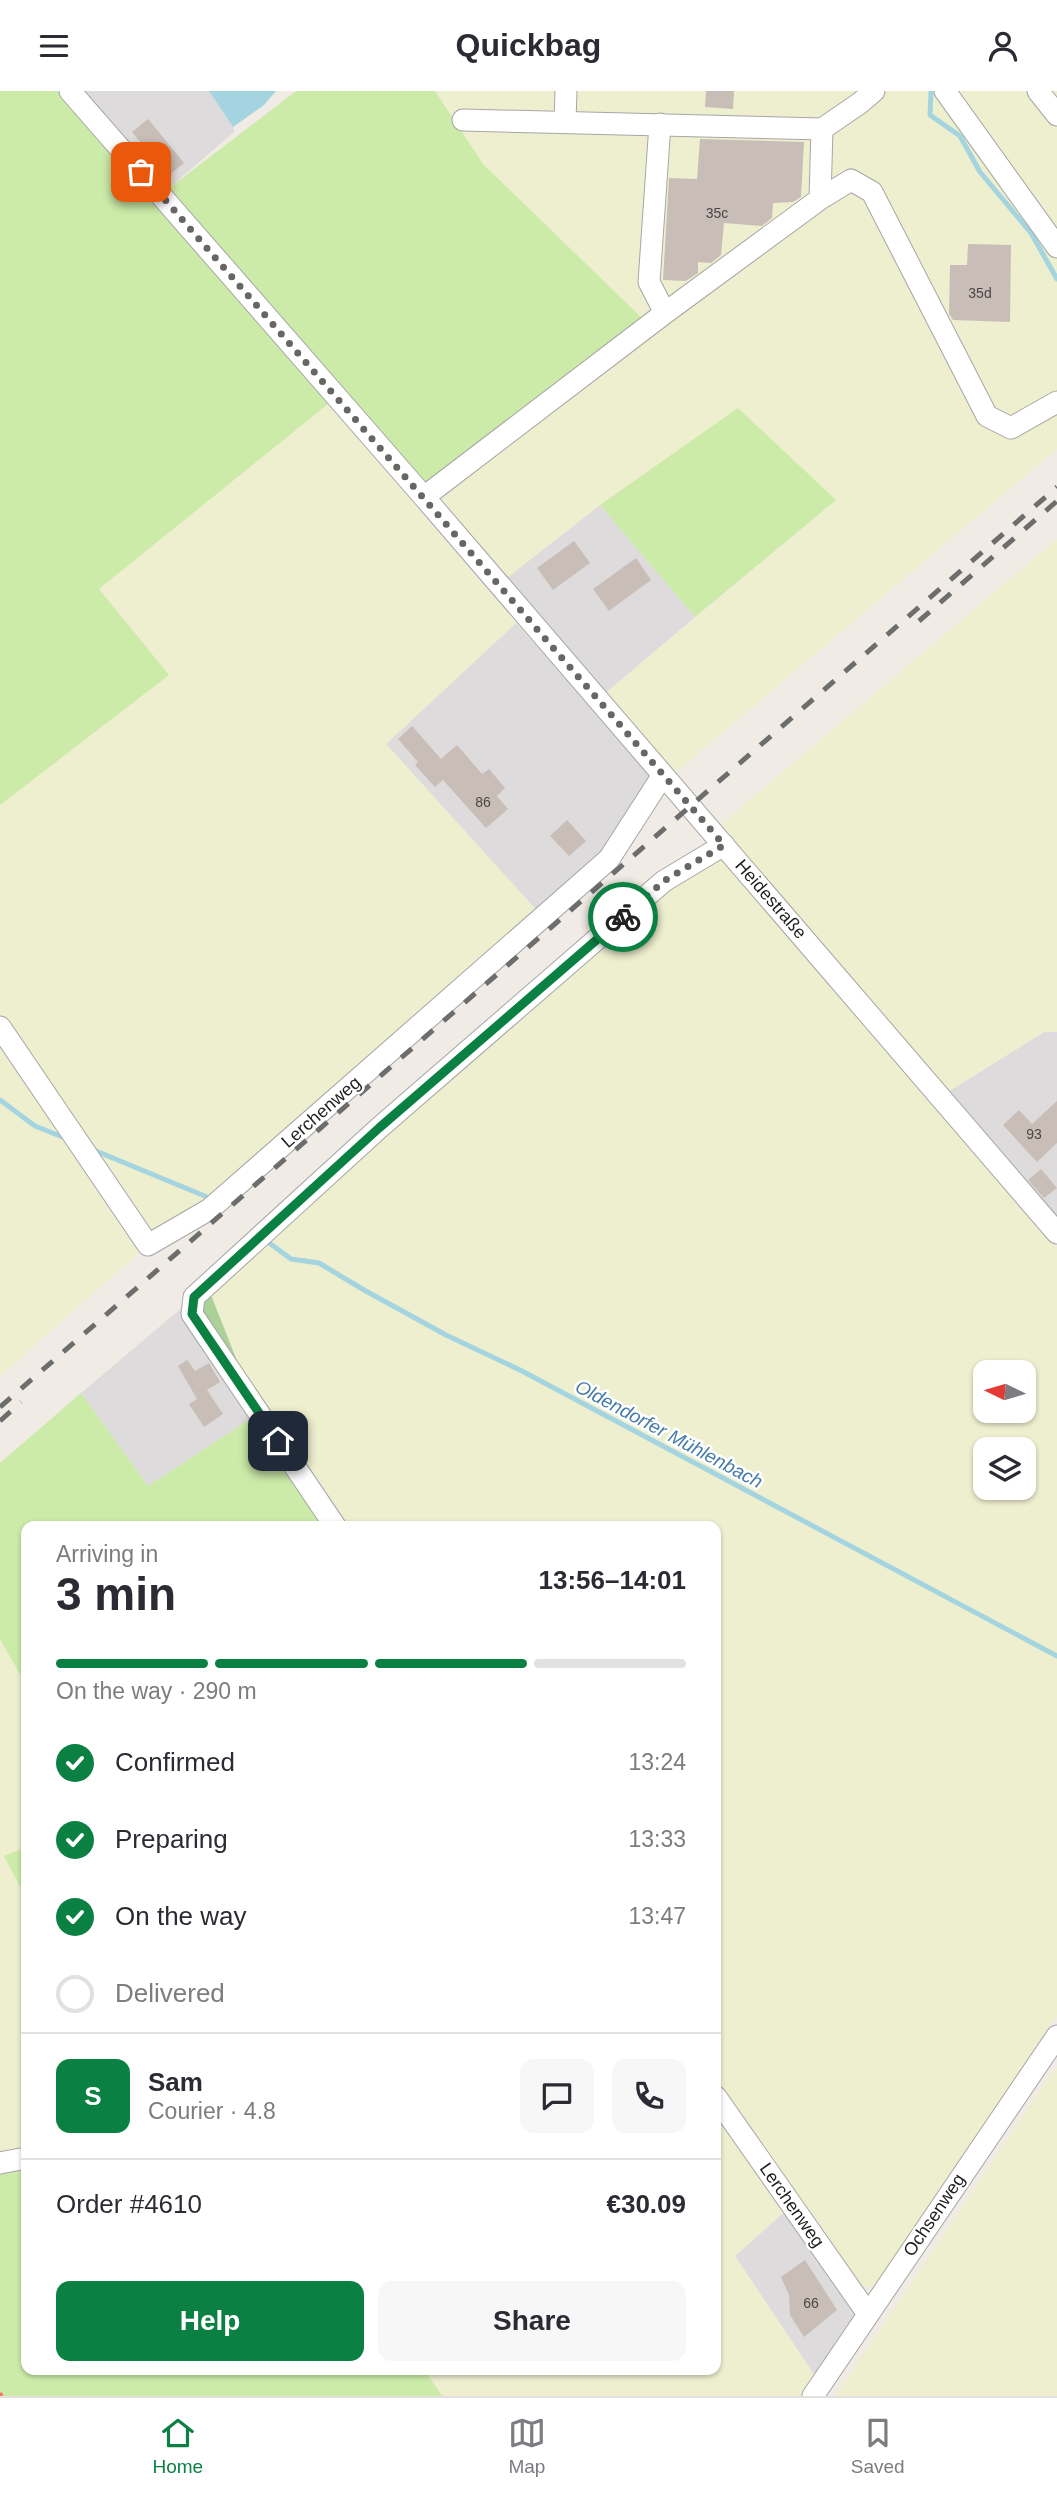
<!DOCTYPE html>
<html lang="en">
<head>
<meta charset="utf-8">
<style>
	:root { --surface:#fff; --page:#f7f7f7; --text:#2b2b33; --muted:#7c7c81; --line:#e1e1e2; --accent:#0b8043 }
	body { margin:0; font-family:Helvetica,sans-serif; background:var(--page); color:var(--text); height:100vh; display:flex; flex-direction:column; font-size:26px; white-space:nowrap }
	* { box-sizing:border-box; margin:0 }
	p { font-size:23px; color:var(--muted) }
	.icon { flex:none; width:38px; height:38px; fill:none; stroke:currentColor; stroke-width:2; stroke-linecap:round; stroke-linejoin:round }
	.map { position:relative; flex:1; overflow:hidden }
	.details { position:absolute; left:21px; top:1430px; width:700px; height:854px; display:flex; flex-direction:column; background:var(--surface); border-radius:14px; box-shadow:0 2px 5px #0004 }
	.details>* { flex:none }
	.needle { width:46px; rotate:275deg }
	.tools { position:absolute; left:973px; top:1269px; display:grid; gap:14px }
	.tools a { display:grid; place-items:center; width:63px; height:63px; border-radius:14px; background:var(--surface); box-shadow:0 2px 5px #0004; font-size:35px }
	.pin { position:absolute; display:grid; place-items:center; width:60px; height:60px; color:#fff; margin:-30px; border-radius:14px; box-shadow:0 4px 10px #0006 }
	.courier { position:absolute; display:grid; place-items:center; width:70px; height:70px; margin:-35px; border:5px solid #0b8043; border-radius:50%; background:#fff; color:#222; box-shadow:0 2px 9px #0007 }
	.summary em { font-style:normal; font-weight:700 }
	.summary div { display:flex; flex-direction:column-reverse }
	.summary { display:flex; align-items:center; justify-content:space-between; height:119px; padding:0 35px }
	h1 { font-size:46px; font-weight:700; line-height:52px }
	.bar { display:grid; grid-template-columns:repeat(4,1fr); gap:10px 7px; align-content:center; height:84px; padding:0 35px }
	.bar i { height:9px; border-radius:5px; background:var(--line) }
	.bar .active { background:var(--accent) }
	.bar p { grid-column:span 4 }
	.line { display:flex; align-items:center; gap:18px; padding:0 35px; border-top:2px solid var(--line) }
	.line div { flex:1 }
	.round { display:grid; place-items:center; flex:none; width:74px; height:74px; border-radius:14px; background:var(--page) }
	ol { padding:0 35px; list-style:none }
	li { display:flex; align-items:center; gap:21px; height:77px }
	li p { margin-inline-start:auto }
	li .icon { padding:7px; border-radius:50%; background:var(--accent); color:#fff; stroke-width:4 }
	li:last-child { color:var(--muted) }
	li i { width:38px; height:38px; border:4px solid var(--line); border-radius:50% }
	.action { display:flex; gap:14px; margin-top:auto; padding:14px 35px }
	.action a { flex:1; height:80px; border-radius:14px; background:var(--accent); color:#fff; font-size:28px; font-weight:700; line-height:80px; text-align:center }
	.action a+a { background:var(--page); color:var(--text) }
	header { display:flex; justify-content:space-between; align-items:center; height:91px; padding:0 35px; background:var(--surface); font-size:32px; font-weight:700 }
	.menu { display:flex; justify-content:space-around; align-items:center; height:98px; border-top:2px solid var(--line); background:var(--surface); font-size:19px; color:var(--muted) }
	.menu a { display:grid; justify-items:center; gap:4px }
	.menu .active { color:var(--accent) }
	.map>svg:first-child { display:block }
	.residential { fill:#dddbdb }
	.farmland { fill:#eeefcf; fill-rule:evenodd }
	.grass { fill:#cceba9 }
	.forest { fill:#abd098 }
	.water { fill:#a3d4df }
	.lines { fill:none; stroke-linecap:round; stroke-linejoin:round }
	.stream { stroke:#a3d4df; stroke-width:5 }
	.building { fill:#c8beb7 }
	.minor-casing { stroke:#a6a6a6; stroke-width:23 }
	.path { stroke:#fe7167; stroke-width:3.5; stroke-dasharray:3.5 3.5; stroke-linecap:butt }
	.minor { stroke:#fff; stroke-width:21 }
	.rail { stroke:#6d6d6d; stroke-width:5; stroke-dasharray:14 14; stroke-linecap:butt }
	.done { stroke:#686664; stroke-width:7; stroke-dasharray:0 12.6 }
	.route { stroke:#0b8043; stroke-width:9 }
	.labels { text-anchor:middle; dominant-baseline:central; stroke-width:5; stroke-linejoin:round; paint-order:stroke }
	.number-label { font-size:14px; fill:#494745 }
	.street-label { font-size:18px; fill:#1f1f1f; stroke:#fff }
	.water-label { font-size:19px; font-style:italic; fill:#457ba9; stroke:#fff }
</style>
</head>
<body>
<header><svg class="icon" aria-label="menu" viewBox="0 0 24 24"><path d="M4 6h16M4 12h16M4 18h16"/></svg>Quickbag<svg class="icon" aria-label="person" viewBox="0 0 24 24"><circle cx="12" cy="8" r="4"/><path d="M4 21q1-7 8-7t8 7"/></svg></header>
<div class="map">
<svg width="1057" height="2305" viewBox="0 0 1057 2305">
	<rect width="100%" height="100%" fill="#f0ebe4"/>
	<!-- residential -->
	<path class="residential" d="M77,0H209L233,36L234,41L168,98Z
		M600,414L695,526L602,605L503,490Z
		M516,532L654,686L611,752L540,823L386,653Z
		M1044,941H1057V1131L946,1002Z
		M183,1216L255,1325L148,1395L81,1302Z
		M792,2114L868,2223L821,2294L735,2165Z"/>
	<!-- farmland -->
	<path class="farmland" d="M435,0H1057V358L676,681L602,605L836,409L600,414L503,490L440,410L445,396L645,230L483,73Z
		M328,313L516,532L386,653L540,823L293,1037L148,1154L0,1285V714L168,584L98,498Z
		M1057,448V941H1044L946,1002L719,735Z
		M721,769L1057,1157V1925L874,2196L856,2194L716,1993V1435H345L241,1280L209,1199L647,808ZM985,1281H1024V1320H985ZM985,1358H1024V1396H985Z
		M0,1548L26,1594V1756L5,1766L26,1807V2064L0,2070Z
		M1057,1975V2305H835L868,2256Z
		M716,2006L792,2114L735,2165L821,2294L813,2305H442L425,2279L716,2278Z"/>
	<!-- grass -->
	<path class="grass" d="M0,0H62L328,313L99,498L169,584L0,714Z
		M296,0H435L483,73L645,230L428,395L168,98Z
		M738,317L836,409L695,526L600,414Z
		M81,1302L148,1395L255,1325L329,1435H26V1594L0,1548V1372Z
		M26,1756V1807L4,1765Z
		M26,2064V2278L425,2279L442,2305H0V2070Z"/>
	<!-- forest -->
	<path class="forest" d="M209,1199L241,1280L200,1222L201,1209Z"/>
	<!-- water -->
	<path class="water" d="M209,0H276L264,14L233,36Z"/>
	<g class="lines">
		<!-- stream -->
		<path class="stream" d="M931,0L930,24L960,45L980,81L1031,142L1057,188
			M0,1009L35,1035L65,1047
			M96,1060L212,1108
			M268,1151L291,1168L319,1172L364,1199L446,1244L522,1280L1057,1565"/>
	</g>
	<!-- building -->
	<path class="building" d="M706,0H734L733,18L705,16Z
		M148,28L184,72L168,85L132,41Z
		M700,48L804,51L801,106L793,111L773,112L772,127L762,135L724,132L721,164L711,172L698,171V182L686,190L663,189L669,87L697,88Z
		M968,153L1011,154L1010,231L953,229L949,223L950,174H967Z
		M574,450L590,472L553,499L537,477Z
		M636,467L651,489L609,520L593,498Z
		M412,635L441,668L457,654L482,683L489,678L505,697L497,705L508,718L486,737L443,689L435,696L415,674L418,671L398,648Z
		M567,729L586,750L569,765L550,745Z
		M1057,1010V1052L1037,1071L1003,1034L1019,1019L1032,1033Z
		M1041,1078L1057,1097L1044,1107L1028,1089Z
		M187,1269L195,1280L209,1272L220,1291L207,1299L223,1323L204,1336L189,1313L197,1308L178,1275Z
		M805,2169L837,2219L804,2246L790,2224L789,2204L781,2186Z"/>
	<g class="lines">
		<defs>
			<path id="minor" d="M70,0L424,406L1057,1142
				M945,0L1057,156
				M1038,0L1057,24
				M463,29L822,38L860,12L874,0
				M565,30L566,0
				M660,33L649,191L665,222
				M820,108L822,38
				M424,406L665,222L820,108L851,89L872,101L987,325L1011,337L1057,311
				M0,936L148,1154L210,1118L609,768L663,684
				M335,1435L192,1223L194,1206L379,1037L664,790L724,754
				M716,2006L868,2223
				M0,2072L26,2067
				M813,2305L1057,1945"/>
		</defs>
		<!-- minor casing -->
		<use href="#minor" class="minor-casing"/>
		<!-- path -->
		<path class="path" d="M0,2302L2,2305"/>
		<!-- minor -->
		<use href="#minor" class="minor"/>
		<!-- rail -->
		<path class="rail" d="M919,530L1057,410
			M0,1316L1057,396
			M0,1330L21,1311"/>
	</g>
	<g class="lines">
		<!-- done -->
		<path class="done" d="M141,81L724,754L664,790L623,826"/>
		<!-- route -->
		<path class="route" d="M278,1350L192,1223L194,1206L379,1037L623,826"/>
	</g>
	<g class="labels">
		<!-- number labels -->
		<g class="number-label">
			<text x="717" y="122">35c</text>
			<text x="980" y="202">35d</text>
			<text x="483" y="711">86</text>
			<text x="1034" y="1043">93</text>
			<text x="811" y="2212">66</text>
		</g>
		<!-- street labels -->
		<g class="street-label">
			<text transform="translate(771 808) rotate(49)">Heidestraße</text>
			<text transform="translate(321 1021) rotate(-41)">Lerchenweg</text>
			<text transform="translate(792 2114) rotate(55)">Lerchenweg</text>
			<text transform="translate(934 2124) rotate(-56)">Ochsenweg</text>
		</g>
		<!-- water labels -->
		<g class="water-label">
			<text transform="translate(669 1343) rotate(28)">Oldendorfer Mühlenbach</text>
		</g>
	</g>
</svg>
<div class="tools">
<a><svg class="needle" viewBox="-14 -14 28 28"><path d="M0-13l5 13h-10z" fill="#e53935"/><path d="M0 13l5-13h-10z" fill="#7c7c81"/></svg></a>
<a><svg class="icon" aria-label="layers" viewBox="0 0 24 24"><path d="M12 4l9 5-9 5-9-5zM3 14l9 5 9-5"/></svg></a>
</div>
<div class="pin" style="left:141px;top:81px;background:#ea580c"><svg class="icon" aria-label="bag" viewBox="0 0 24 24"><path d="M5 8h14l-1 12H6zM9 8a3 3 0 0 1 6 0"/></svg></div>
<div class="pin" style="left:278px;top:1350px;background:#1f2937"><svg class="icon" aria-label="home" viewBox="0 0 24 24"><path d="M3 11l9-7 9 7M6 9v11h12V9"/></svg></div>
<div class="courier" style="left:623px;top:826px"><svg class="icon" aria-label="bike" viewBox="0 0 24 24"><circle cx="6" cy="16" r="4"/><circle cx="18" cy="16" r="4"/><path d="M6 16l4-8h5l3 8M10 8l3 8H6M13 5h3"/></svg></div>
<section class="details">
<div class="summary"><div><h1>3 min</h1><p>Arriving in</p></div><em>13:56–14:01</em></div>
<div class="bar"><i class="active"></i><i class="active"></i><i class="active"></i><i></i><p>On the way · 290 m</p></div>
<ol>
<li><svg class="icon" aria-label="check" viewBox="0 0 24 24"><path d="M5 12l5 5 9-10"/></svg>Confirmed<p>13:24</p></li>
<li><svg class="icon" aria-label="check" viewBox="0 0 24 24"><path d="M5 12l5 5 9-10"/></svg>Preparing<p>13:33</p></li>
<li><svg class="icon" aria-label="check" viewBox="0 0 24 24"><path d="M5 12l5 5 9-10"/></svg>On the way<p>13:47</p></li>
<li><i></i>Delivered</li>
</ol>
<div class="line" style="height:126px"><b class="round" style="background:var(--accent);color:#fff">S</b><div><b>Sam</b><p>Courier · 4.8</p></div><a class="round"><svg class="icon" aria-label="chat" viewBox="0 0 24 24"><path d="M4 5h16v11H9l-5 4z"/></svg></a><a class="round"><svg class="icon" aria-label="phone" viewBox="0 0 24 24"><path d="M5 4h4l2 5-3 2q2 4 5 5l2-3 5 2v4C11 20 4 13 5 4z"/></svg></a></div>
<div class="line" style="height:91px"><div>Order #4610</div><b>€30.09</b></div>
<div class="action"><a>Help</a><a>Share</a></div>
</section>
</div>
<nav class="menu">
<a class="active"><svg class="icon" aria-label="home" viewBox="0 0 24 24"><path d="M3 11l9-7 9 7M6 9v11h12V9"/></svg>Home</a>
<a><svg class="icon" aria-label="map" viewBox="0 0 24 24"><path d="M3 6l6-2 6 2 6-2v14l-6 2-6-2-6 2zM9 4v14M15 6v14"/></svg>Map</a>
<a><svg class="icon" aria-label="saved" viewBox="0 0 24 24"><path d="M7 4h10v16l-5-4-5 4z"/></svg>Saved</a>
</nav>
</body>
</html>
